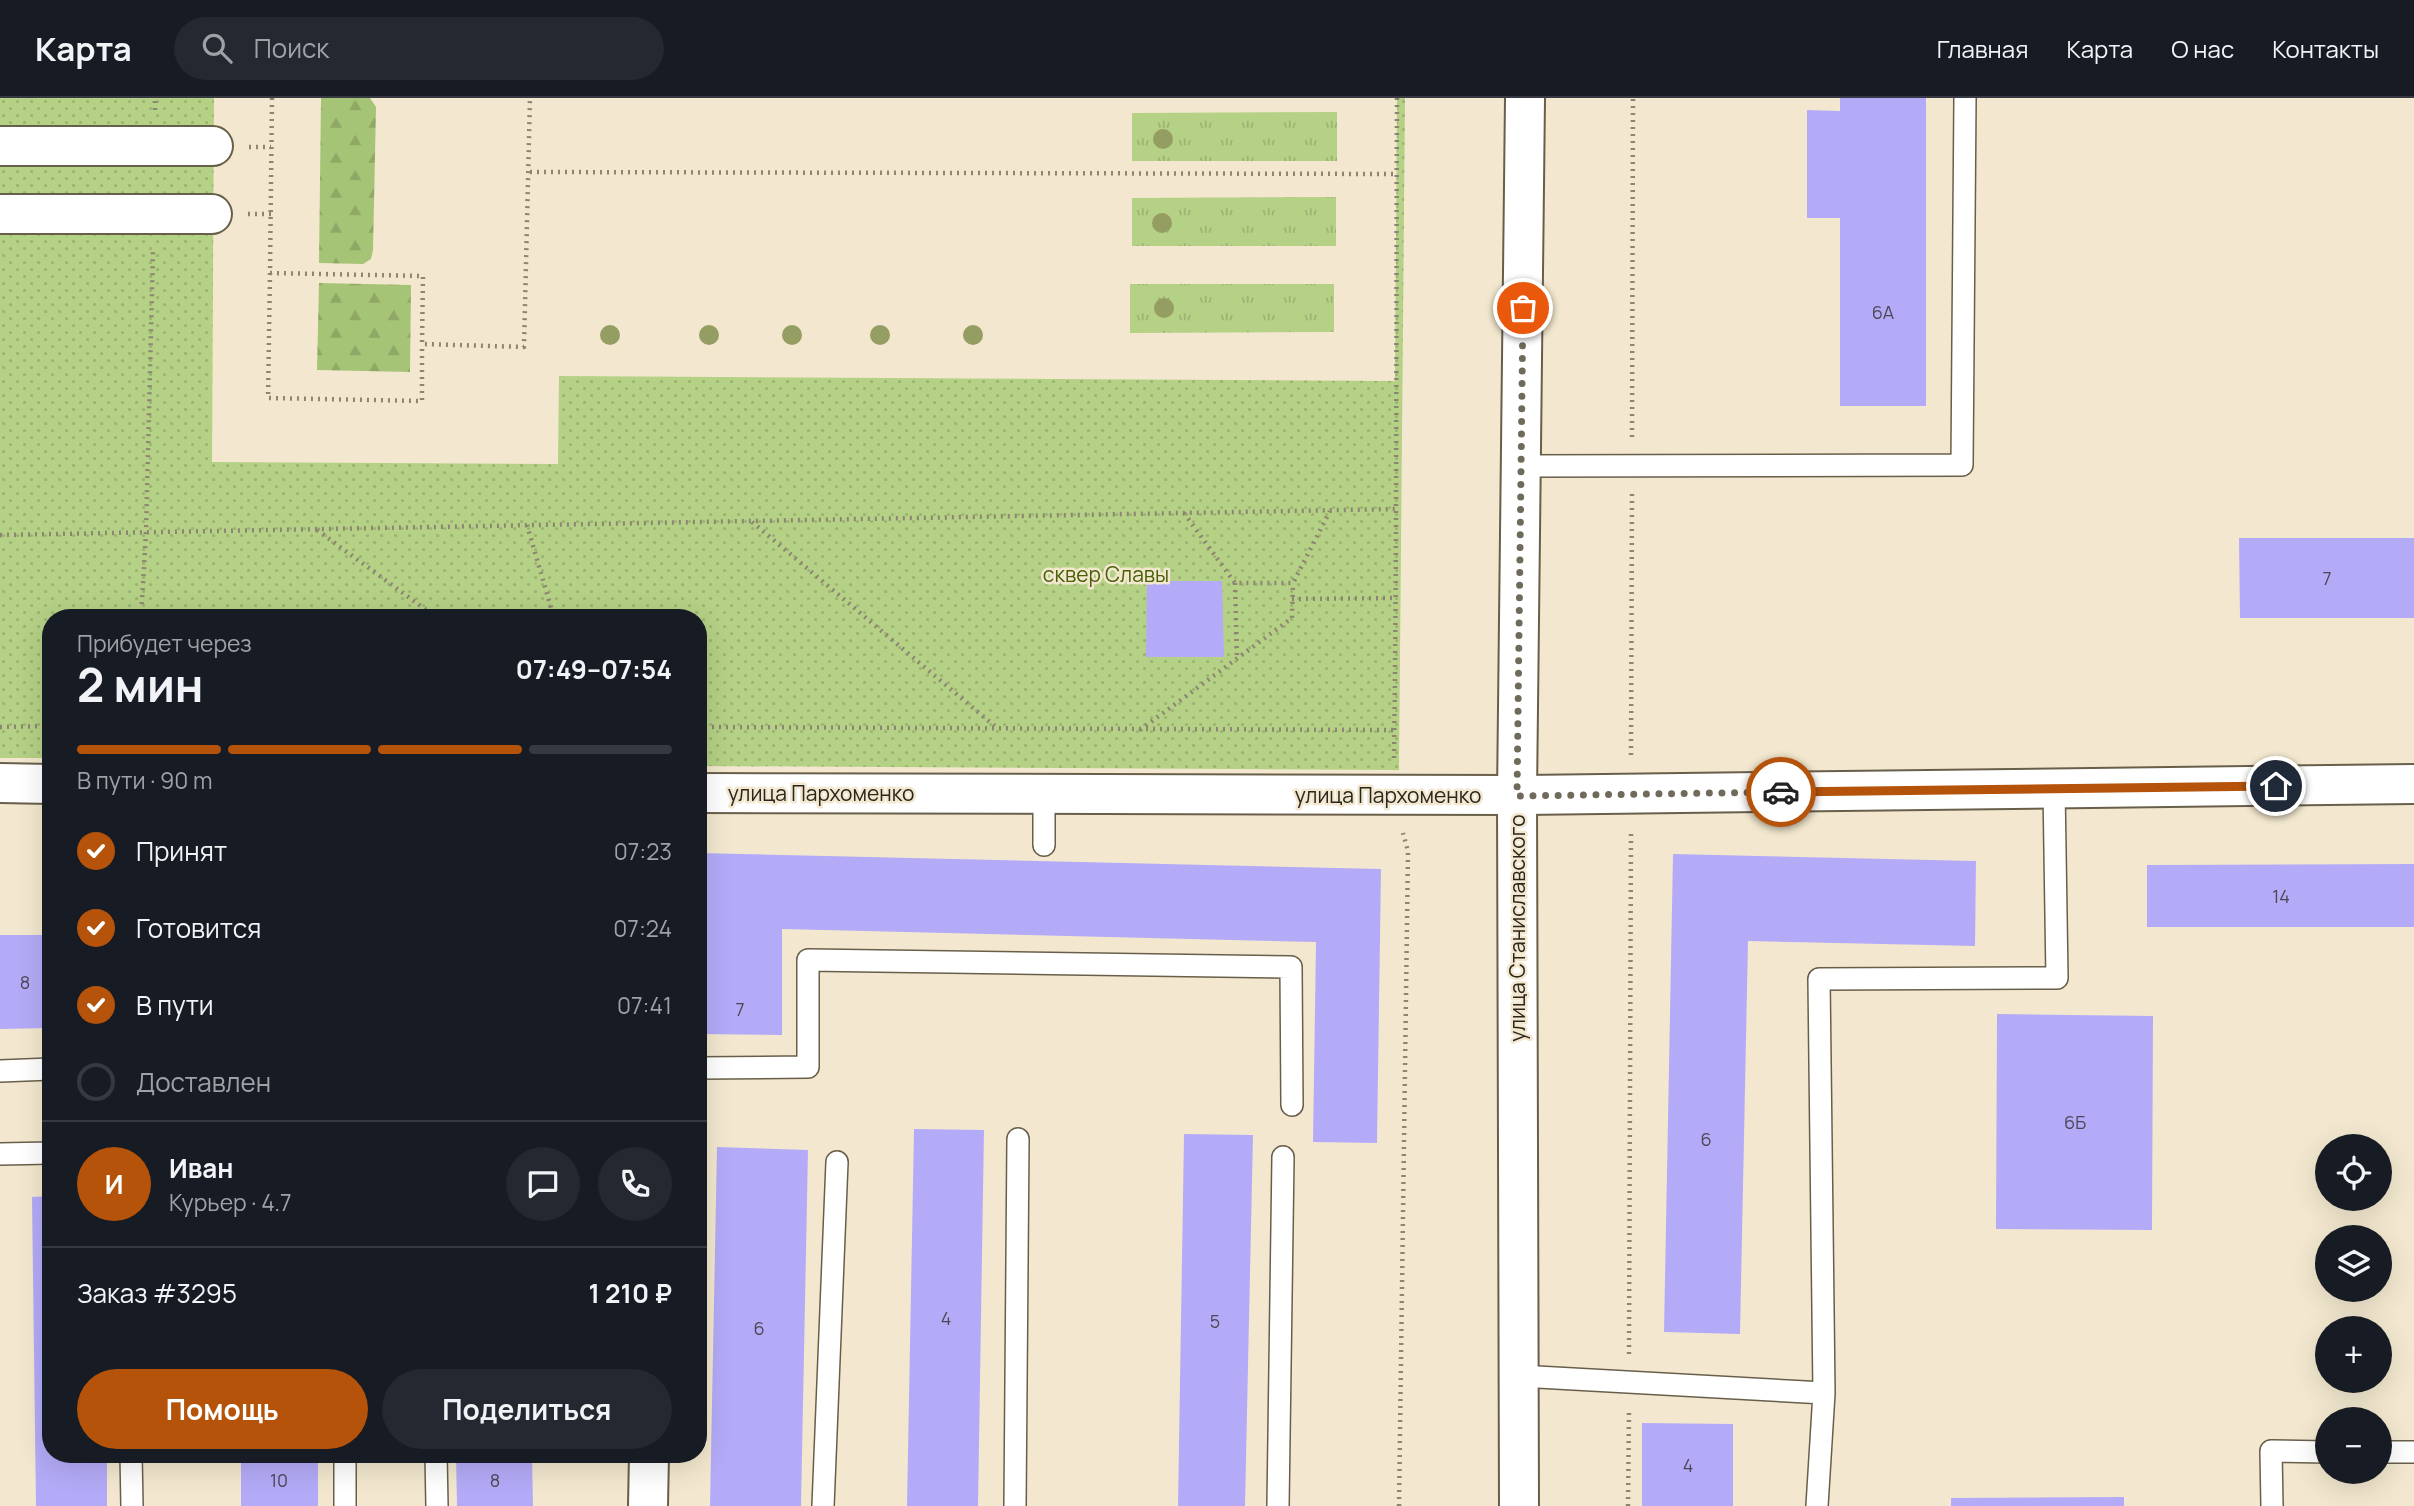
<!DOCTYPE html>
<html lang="ru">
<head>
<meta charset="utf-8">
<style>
	:root { --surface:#171b24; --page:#242831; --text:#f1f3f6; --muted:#9ea1a6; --line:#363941; --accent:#b45309 }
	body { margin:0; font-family:Manrope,sans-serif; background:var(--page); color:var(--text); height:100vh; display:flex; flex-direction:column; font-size:26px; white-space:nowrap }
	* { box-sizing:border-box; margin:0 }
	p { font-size:23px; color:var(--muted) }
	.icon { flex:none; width:38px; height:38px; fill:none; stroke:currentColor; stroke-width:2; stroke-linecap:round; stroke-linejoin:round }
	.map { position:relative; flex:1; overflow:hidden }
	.side { position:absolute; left:42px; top:511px; width:665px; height:854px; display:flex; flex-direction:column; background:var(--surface); border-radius:28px; box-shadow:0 7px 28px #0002 }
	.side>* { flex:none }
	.fabs { position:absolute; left:2315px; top:1036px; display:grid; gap:14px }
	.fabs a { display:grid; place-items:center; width:77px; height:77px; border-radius:50%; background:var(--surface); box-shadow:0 7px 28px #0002; font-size:35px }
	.pin { position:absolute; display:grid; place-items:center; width:60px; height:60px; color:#fff; margin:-30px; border:4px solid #fff; border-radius:50%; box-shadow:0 2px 7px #0007 }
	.courier { position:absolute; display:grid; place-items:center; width:70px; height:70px; margin:-35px; border:5px solid #b45309; border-radius:50%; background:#fff; color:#222; box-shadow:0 2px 9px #0007 }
	.head em { font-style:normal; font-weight:700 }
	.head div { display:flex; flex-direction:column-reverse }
	.head { display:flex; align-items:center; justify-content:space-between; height:119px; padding:0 35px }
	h1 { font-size:46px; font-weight:700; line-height:52px }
	.bar { display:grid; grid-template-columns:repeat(4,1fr); gap:10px 7px; align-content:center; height:84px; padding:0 35px }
	.bar i { height:9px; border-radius:5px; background:var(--line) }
	.bar .selected { background:var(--accent) }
	.bar p { grid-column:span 4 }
	.line { display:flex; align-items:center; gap:18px; padding:0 35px; border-top:2px solid var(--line) }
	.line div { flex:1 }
	.round { display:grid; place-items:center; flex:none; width:74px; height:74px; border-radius:37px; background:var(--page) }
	ol { padding:0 35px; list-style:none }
	li { display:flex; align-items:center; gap:21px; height:77px }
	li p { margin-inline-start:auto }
	li .icon { padding:7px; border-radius:50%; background:var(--accent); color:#fff; stroke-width:4 }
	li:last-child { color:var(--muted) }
	li i { width:38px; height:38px; border:4px solid var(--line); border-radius:50% }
	.action { display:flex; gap:14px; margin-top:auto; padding:14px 35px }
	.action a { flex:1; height:80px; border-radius:42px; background:var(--accent); color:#fff; font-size:28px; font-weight:700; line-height:80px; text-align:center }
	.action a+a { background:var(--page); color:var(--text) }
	header { display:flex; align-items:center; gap:42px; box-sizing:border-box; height:98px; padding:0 35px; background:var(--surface); border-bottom:2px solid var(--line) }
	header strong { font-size:33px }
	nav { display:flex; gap:38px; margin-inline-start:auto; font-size:24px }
	.search { width:490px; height:63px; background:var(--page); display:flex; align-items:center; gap:18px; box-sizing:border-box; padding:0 24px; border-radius:38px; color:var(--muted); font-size:26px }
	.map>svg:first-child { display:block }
	.grass { fill:url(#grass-tufts) }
	.forest { fill:url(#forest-firs) }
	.park { fill:url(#park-dots) }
	.building { fill:#b4abf8 }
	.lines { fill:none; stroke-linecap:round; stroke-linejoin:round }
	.lane-casing { stroke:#685f4a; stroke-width:24 }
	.street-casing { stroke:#685f4a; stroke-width:42 }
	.secondary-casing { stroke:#685f4a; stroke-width:42 }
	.primary-casing { stroke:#685f4a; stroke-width:42 }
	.path { stroke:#8d8574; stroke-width:4.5; stroke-dasharray:2 5; stroke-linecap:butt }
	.lane { stroke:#fff; stroke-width:21 }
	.street { stroke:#fff; stroke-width:38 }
	.secondary { stroke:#fff; stroke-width:38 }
	.primary { stroke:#fff; stroke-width:38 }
	.tree { fill:#959e62 }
	.done { stroke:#706a5b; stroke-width:7; stroke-dasharray:0 12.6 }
	.route { stroke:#b45309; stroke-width:9 }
	.labels { text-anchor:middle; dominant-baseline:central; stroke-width:5; stroke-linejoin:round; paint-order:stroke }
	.number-label { font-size:18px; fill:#4c4754 }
	.park-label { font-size:21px; fill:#486108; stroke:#f3e8cf }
	.street-label { font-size:21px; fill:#2a261d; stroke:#f3e8cf }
</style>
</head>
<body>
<header>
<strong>Карта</strong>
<div class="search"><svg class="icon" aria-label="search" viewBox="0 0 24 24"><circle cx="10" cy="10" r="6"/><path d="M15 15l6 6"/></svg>Поиск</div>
<nav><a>Главная</a><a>Карта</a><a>О нас</a><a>Контакты</a></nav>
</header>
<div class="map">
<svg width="2414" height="1408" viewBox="0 0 2414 1408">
	<defs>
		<pattern id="grass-tufts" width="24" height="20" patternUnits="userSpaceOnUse" patternTransform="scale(1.75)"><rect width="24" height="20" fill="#b5d185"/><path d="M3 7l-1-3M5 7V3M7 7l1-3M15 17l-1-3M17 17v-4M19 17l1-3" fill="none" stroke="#9cb372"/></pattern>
		<pattern id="forest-firs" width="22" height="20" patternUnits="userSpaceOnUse" patternTransform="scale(1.75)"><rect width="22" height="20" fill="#a6c475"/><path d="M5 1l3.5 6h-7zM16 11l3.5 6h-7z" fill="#8fa865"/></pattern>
		<pattern id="park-dots" width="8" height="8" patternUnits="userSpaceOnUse" patternTransform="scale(1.75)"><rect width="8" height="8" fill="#b5d185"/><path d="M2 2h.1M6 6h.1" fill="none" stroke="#9cb372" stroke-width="1.8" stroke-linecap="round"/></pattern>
	</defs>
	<rect width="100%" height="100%" fill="#f3e8cf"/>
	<!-- grass -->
	<path class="grass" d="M1337,14V63H1132V15Z
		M1336,99V148H1132V100Z
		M1130,186H1334V234L1130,235Z"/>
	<!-- forest -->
	<path class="forest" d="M321,0H370L376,9L373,152L371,161L363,166L319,165Z
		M319,185L411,187L410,274L317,272Z"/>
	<!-- park -->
	<path class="park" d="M0,0H214L212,364L558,366L559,278L1395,283L1397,0H1405L1399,672L698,668V520H51V660H0Z"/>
	<!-- building -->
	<path class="building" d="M1840,0H1926V308H1840V120H1807V12L1840,13Z
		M2239,440H2414V520H2240Z
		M1147,483H1222L1224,559H1146Z
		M698,755L1381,771L1377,1045L1313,1044L1316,844L782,831V937L698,936Z
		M1673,756L1976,763L1975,848L1748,843L1740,1236L1664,1234Z
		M2414,766V829H2147V767Z
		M0,837H51V930L0,931Z
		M1997,916L2153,918L2152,1132L1996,1131Z
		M914,1031L984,1032L978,1408H907Z
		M1184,1036L1253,1037L1245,1408H1178Z
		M717,1049L808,1052L801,1408H710Z
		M51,1098V1356H107V1408H36L32,1099Z
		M1642,1325L1733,1326V1408H1642Z
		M241,1356H318V1408H241Z
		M456,1356H532L533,1408H457Z
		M2124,1399V1408H1951V1400Z"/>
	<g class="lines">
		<defs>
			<path id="lane" d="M1521,368L1962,367L1965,0
				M1044,747V696
				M698,970L808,969V862L1291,869L1292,1007
				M0,973L51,971
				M0,1056L51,1055
				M1518,1278L1824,1295L1817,1408
				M1824,1295L1819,881L2057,880L2054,690
				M2380,1354H2414
				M131,1356L132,1408
				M345,1356V1408
				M436,1356L437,1408
				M823,1408L837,1064
				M1015,1408L1018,1041
				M1278,1408L1283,1059
				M2272,1408L2271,1353L2328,1354"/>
			<path id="street" d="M0,48H213
				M0,116H212
				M648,1408L649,1356"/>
			<path id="secondary" d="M0,685L51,686
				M698,695L1517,697L2414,686"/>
			<path id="primary" d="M1519,1408L1517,697L1525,0"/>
		</defs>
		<!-- lane casing -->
		<use href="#lane" class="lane-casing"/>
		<!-- street casing -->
		<use href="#street" class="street-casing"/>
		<!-- secondary casing -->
		<use href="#secondary" class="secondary-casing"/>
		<!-- primary casing -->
		<use href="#primary" class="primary-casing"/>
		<!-- path -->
		<path class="path" d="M272,0L270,175L423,178L422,246L524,249L530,0
			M155,12V0
			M249,49H271
			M530,74L1397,76
			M248,116H271
			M270,175L268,300L422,303V246
			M1632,339L1633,0
			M1184,415L1235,485H1293L1330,413
			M752,424L997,630
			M527,427L554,520
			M317,432L437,520
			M0,437L1397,411
			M1235,485L1237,561
			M1292,501L1394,500
			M141,520L146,435L153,153
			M0,629L51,628
			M698,629L1394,632
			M1140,632L1292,520L1293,485
			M1631,657L1632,396
			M1394,660C1397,440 1396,220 1397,0
			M1629,1256L1631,732
			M1399,1408L1408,753L1403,735
			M1628,1408L1629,1313"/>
		<!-- lane -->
		<use href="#lane" class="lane"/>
		<!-- street -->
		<use href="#street" class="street"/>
		<!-- secondary -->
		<use href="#secondary" class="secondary"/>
		<!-- primary -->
		<use href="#primary" class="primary"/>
	</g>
	<!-- trees -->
	<g class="tree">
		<circle cx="1163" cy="41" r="10"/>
		<circle cx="1162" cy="125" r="10"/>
		<circle cx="1164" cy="210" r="10"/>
		<circle cx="610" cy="237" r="10"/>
		<circle cx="709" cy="237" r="10"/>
		<circle cx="792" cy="237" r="10"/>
		<circle cx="880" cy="237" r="10"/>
		<circle cx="973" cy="237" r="10"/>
	</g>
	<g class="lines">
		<!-- done -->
		<path class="done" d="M1523,210L1517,698L1781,694"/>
		<!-- route -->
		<path class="route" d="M1781,694L2276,688"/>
	</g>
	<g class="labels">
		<!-- number labels -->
		<g class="number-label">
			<text x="1883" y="214">6А</text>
			<text x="2327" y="480">7</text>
			<text x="2281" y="798">14</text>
			<text x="25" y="884">8</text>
			<text x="740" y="911">7</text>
			<text x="2075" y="1024">6Б</text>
			<text x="1706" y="1041">6</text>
			<text x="946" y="1220">4</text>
			<text x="1215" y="1223">5</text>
			<text x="759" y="1230">6</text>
			<text x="1688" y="1367">4</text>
			<text x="279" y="1382">10</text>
			<text x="495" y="1382">8</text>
		</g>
		<!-- park labels -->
		<g class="park-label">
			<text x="1106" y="476">сквер Славы</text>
		</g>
		<!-- street labels -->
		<g class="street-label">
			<text x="821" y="695">улица Пархоменко</text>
			<text x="1388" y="697">улица Пархоменко</text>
			<text transform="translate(1517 830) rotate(-90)">улица Станиславского</text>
		</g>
	</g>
</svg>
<div class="fabs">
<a><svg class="icon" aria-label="locate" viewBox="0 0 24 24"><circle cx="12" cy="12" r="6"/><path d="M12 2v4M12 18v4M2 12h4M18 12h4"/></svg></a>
<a><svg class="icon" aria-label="layers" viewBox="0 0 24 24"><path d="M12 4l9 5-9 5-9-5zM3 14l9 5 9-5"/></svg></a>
<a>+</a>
<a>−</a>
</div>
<div class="pin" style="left:1523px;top:210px;background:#ea580c"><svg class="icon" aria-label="bag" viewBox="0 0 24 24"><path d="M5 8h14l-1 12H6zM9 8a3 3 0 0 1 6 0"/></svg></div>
<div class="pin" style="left:2276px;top:688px;background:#1f2937"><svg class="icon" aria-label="home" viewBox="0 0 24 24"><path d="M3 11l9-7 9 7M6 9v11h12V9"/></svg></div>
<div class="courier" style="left:1781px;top:694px"><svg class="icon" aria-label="car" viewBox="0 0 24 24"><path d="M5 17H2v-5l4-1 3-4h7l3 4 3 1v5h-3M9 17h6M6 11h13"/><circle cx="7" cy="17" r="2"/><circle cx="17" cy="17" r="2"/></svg></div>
<section class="side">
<div class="head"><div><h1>2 мин</h1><p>Прибудет через</p></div><em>07:49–07:54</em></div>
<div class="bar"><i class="selected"></i><i class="selected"></i><i class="selected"></i><i></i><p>В пути · 90 m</p></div>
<ol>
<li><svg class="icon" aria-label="check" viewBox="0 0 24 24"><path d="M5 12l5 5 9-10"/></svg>Принят<p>07:23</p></li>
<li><svg class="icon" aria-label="check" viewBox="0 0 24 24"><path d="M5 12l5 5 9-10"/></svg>Готовится<p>07:24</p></li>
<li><svg class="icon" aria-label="check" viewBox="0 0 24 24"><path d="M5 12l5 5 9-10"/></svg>В пути<p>07:41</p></li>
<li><i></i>Доставлен</li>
</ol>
<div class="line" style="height:126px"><b class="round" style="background:var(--accent);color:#fff">И</b><div><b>Иван</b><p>Курьер · 4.7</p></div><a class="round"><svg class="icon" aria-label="chat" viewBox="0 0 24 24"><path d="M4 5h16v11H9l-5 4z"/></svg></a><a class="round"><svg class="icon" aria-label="phone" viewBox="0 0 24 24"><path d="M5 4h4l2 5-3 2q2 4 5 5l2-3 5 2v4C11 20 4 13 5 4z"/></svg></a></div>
<div class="line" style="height:91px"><div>Заказ #3295</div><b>1 210 ₽</b></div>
<div class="action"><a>Помощь</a><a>Поделиться</a></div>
</section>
</div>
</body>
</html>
